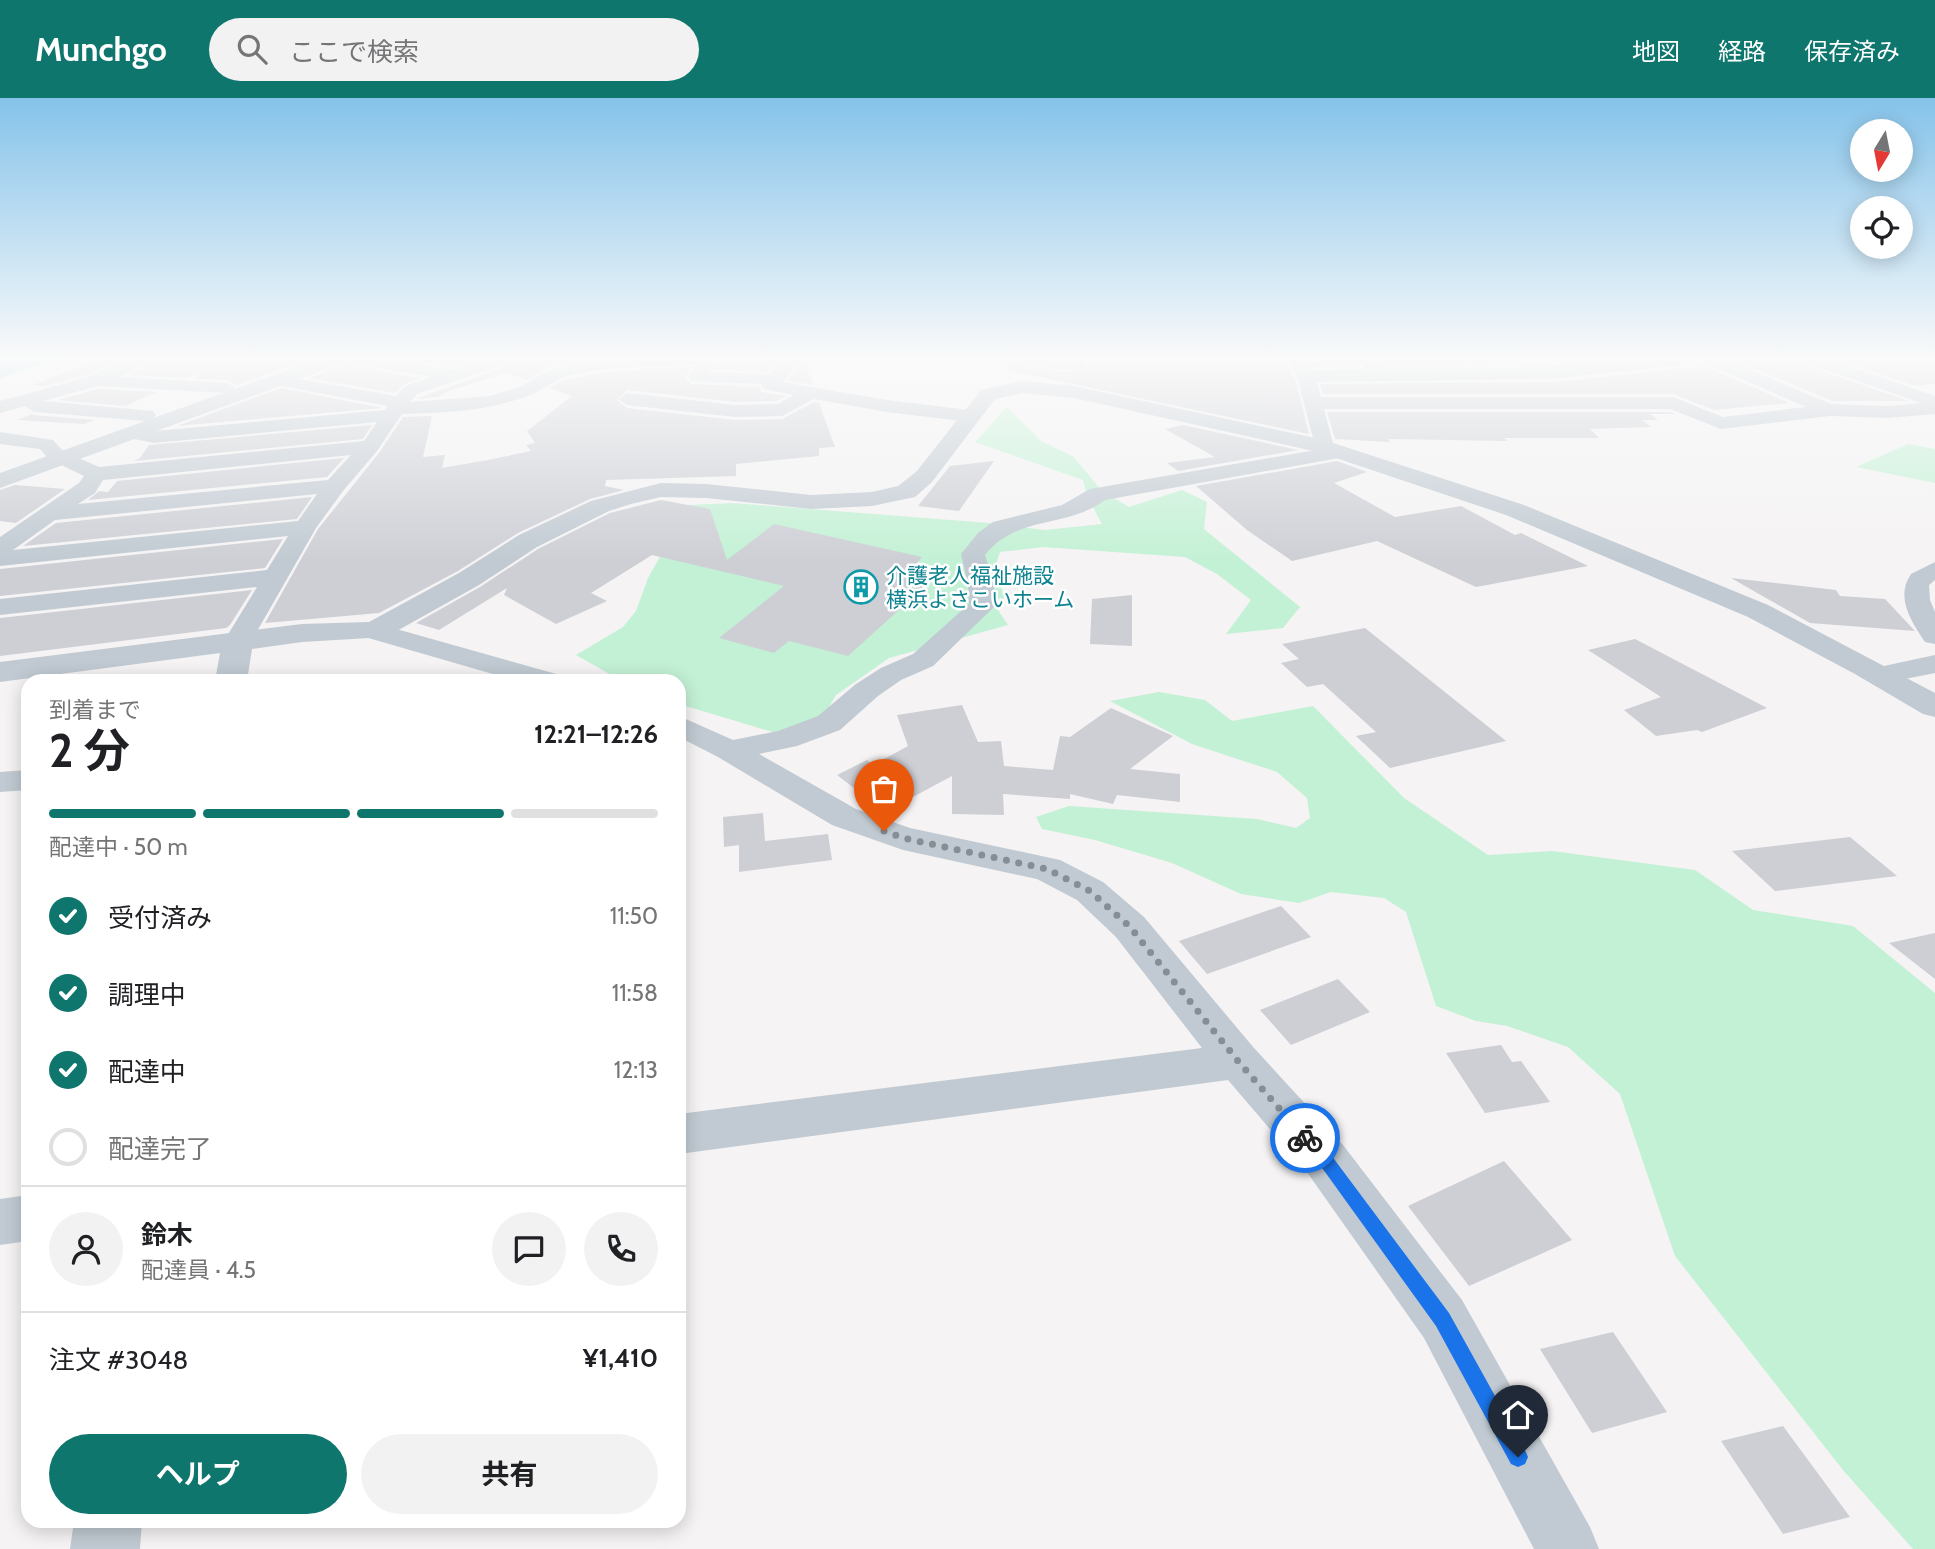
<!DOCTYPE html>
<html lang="ja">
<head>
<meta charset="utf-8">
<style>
	:root { --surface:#fff; --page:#f2f2f2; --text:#202124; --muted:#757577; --line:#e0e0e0; --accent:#0f766e }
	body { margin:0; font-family:Cabin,"Noto Sans JP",sans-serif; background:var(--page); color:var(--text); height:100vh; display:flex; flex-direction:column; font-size:26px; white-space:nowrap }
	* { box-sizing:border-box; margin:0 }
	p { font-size:23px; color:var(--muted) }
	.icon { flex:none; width:38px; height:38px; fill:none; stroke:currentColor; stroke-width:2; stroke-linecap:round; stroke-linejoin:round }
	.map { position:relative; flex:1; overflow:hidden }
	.sheet { position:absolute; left:21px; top:576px; width:665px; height:854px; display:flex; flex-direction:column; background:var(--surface); border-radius:21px; box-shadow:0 4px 18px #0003 }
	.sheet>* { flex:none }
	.needle { width:46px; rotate:190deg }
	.tools { position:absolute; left:1850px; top:21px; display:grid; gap:14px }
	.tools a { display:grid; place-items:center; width:63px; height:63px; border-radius:50%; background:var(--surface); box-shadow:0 4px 18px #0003; font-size:35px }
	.pin { position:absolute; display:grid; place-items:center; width:60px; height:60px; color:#fff; margin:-72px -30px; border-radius:50% 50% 50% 0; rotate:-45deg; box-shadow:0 0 7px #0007 }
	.pin .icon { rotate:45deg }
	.courier { position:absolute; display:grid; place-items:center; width:70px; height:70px; margin:-35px; border:5px solid #1a73e8; border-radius:50%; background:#fff; color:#222; box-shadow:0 2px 9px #0007 }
	.summary em { font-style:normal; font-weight:700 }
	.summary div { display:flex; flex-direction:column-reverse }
	.summary { display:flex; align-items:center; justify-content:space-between; height:119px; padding:0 28px }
	h1 { font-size:46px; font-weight:700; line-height:52px }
	.bar { display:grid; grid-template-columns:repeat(4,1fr); gap:10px 7px; align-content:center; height:84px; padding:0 28px }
	.bar i { height:9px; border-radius:5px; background:var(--line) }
	.bar .on { background:var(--accent) }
	.bar p { grid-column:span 4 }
	.line { display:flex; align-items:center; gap:18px; padding:0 28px; border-top:2px solid var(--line) }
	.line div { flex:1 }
	.round { display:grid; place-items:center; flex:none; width:74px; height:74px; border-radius:37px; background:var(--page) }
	ol { padding:0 28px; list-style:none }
	li { display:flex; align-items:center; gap:21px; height:77px }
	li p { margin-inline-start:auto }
	li .icon { padding:7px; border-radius:50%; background:var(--accent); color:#fff; stroke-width:4 }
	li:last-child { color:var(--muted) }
	li i { width:38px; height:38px; border:4px solid var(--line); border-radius:50% }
	.button { display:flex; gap:14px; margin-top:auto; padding:14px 28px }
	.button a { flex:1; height:80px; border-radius:42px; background:var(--accent); color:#fff; font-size:28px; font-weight:700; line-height:80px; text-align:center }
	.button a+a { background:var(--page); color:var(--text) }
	header { display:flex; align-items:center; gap:42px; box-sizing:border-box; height:98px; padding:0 35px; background:var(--accent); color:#fff }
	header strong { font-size:33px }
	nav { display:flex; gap:38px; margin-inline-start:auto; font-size:24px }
	.search { width:490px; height:63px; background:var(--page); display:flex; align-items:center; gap:18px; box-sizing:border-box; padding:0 24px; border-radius:38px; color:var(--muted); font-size:26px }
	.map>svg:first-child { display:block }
	.green { fill:#c3f1d5 }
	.water { fill:#90daee }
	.building { fill:#cdcfd5 }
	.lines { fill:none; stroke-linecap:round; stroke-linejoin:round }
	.minor { fill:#c1cad2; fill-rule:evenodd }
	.tertiary { fill:#c1cad2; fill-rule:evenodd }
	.route { fill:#1a73e8 }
	.done { stroke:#868d94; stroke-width:7; stroke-dasharray:0 12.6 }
	.labels { text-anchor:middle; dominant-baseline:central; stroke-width:5; stroke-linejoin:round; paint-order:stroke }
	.far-culture-label { font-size:21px; fill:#0d838f; stroke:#fff; text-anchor:start }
</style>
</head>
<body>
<header>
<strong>Munchgo</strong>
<div class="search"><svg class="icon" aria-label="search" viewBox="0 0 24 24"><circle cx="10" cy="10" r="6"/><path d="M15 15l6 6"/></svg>ここで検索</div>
<nav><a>地図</a><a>経路</a><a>保存済み</a></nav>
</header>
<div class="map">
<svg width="1935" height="1451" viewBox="0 0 1935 1451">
	<rect width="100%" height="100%" fill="#f5f3f3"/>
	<!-- green -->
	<path class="green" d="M1007,309L1041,343L1074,359L1101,392L1129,409L1182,392L1207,404L1204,431L1300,509L1283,530L1226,536L1251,502L1217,476L1185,459L1043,449L1000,454L996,466L1004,500L996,509L1008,527L889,560L836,597L823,619L776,635L679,606V583H622L576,557L623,529L636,513L648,480L689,407L733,405L989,425L1045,432L1102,426L1087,398L1083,382L975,344Z
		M1908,346L1935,351V385L1856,369Z
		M1159,594L1205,602L1232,623L1313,608L1404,700L1488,757L1552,753L1695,772L1753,812L1853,828L1935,895V1451H1913L1843,1372L1675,1158L1620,996L1568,949L1507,928L1476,923L1436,908L1406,814L1384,800L1331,794L1299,805L1241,796L1172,765L1095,742L1042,731L1036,719L1069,708L1257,721L1296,730L1310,720L1307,700L1277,674L1192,646L1110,603Z"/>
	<!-- water -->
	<path class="water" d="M8,261H59L0,280V263Z"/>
	<!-- building -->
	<path class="building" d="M99,261L122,262L87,277L43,288L33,287Z
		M210,261H310L237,287L227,282L196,281L201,274L186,280L129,277L154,263L206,266Z
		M404,261H476L452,269Z
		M512,261H586L551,268L526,282L506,275L451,292L438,299L416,301L509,267Z
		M722,261H781L769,273L714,272Z
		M1007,261H1015L1030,269L1064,274L1088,270L1089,266L1083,261L1284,262L1295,280L1309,336L1006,272Z
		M1388,261H1488L1495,267L1385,268L1379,262Z
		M1732,261H1801L1804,267L1909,303H1832Z
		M1837,261H1935V286L1915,288Z
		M1324,262H1354L1360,269H1312L1308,264L1327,265Z
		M347,263L356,269L421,280L404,286L395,295L309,280L344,267Z
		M805,263L813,287L787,282Z
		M1705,268L1789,305L1714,312L1673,296H1323L1320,286L1558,284Z
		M692,269L685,279L691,286L759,289L762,294L786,298L777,303L735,304L627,292L616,302L627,310L735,322L782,321L814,304L819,305L835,349L819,350V358L736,366V378L606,382L605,388L624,392L590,401L518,435L458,473L379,515L265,525L318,431L379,355L403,319L432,318L423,359L445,357L442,370L488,362L531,353L526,347L535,345L527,333L572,298L549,290L562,283L604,274Z
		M281,290L382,310L177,328Z
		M98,291L156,294L125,308L58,302Z
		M1327,314H1670L1676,316H1650L1658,322H1642L1651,329L1590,331L1599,340H1504L1508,343L1388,341L1390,344L1335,341Z
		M32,316L34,317L95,322L84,326L17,322Z
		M372,327L363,341L134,363L140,360L149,347Z
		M1183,327L1298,352L1178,373L1167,365L1215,359L1165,331Z
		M344,360L327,379L88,402L99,393L108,394L117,383Z
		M994,363L959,413L918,408L950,368Z
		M1337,363L1367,374L1334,385L1395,419L1461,408L1515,437L1521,435L1588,468L1476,489L1377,443L1292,463L1247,432L1196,388Z
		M15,387L65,391L16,425L0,423V392Z
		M312,399L297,421L23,448L56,425Z
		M661,402L710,411L727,462L774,426L922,459L917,465L942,473L848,558L789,543L774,555L719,540L784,488L652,457L591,495L607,503L556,526L504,497L507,490L439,532L416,525L480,489L538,451L610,415Z
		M283,441L265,470L0,498V471Z
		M1731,480L1836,492L1840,498L1885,501L1915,533L1810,525Z
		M252,492L230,527L226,530L0,558V520Z
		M1132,497V548L1090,546L1092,501Z
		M1365,530L1506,643L1390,670L1356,638L1376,634L1323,586L1307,589L1281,565L1299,561L1282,546Z
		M1635,541L1767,610L1702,634L1697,632L1656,638L1624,612L1661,599L1588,552Z
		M962,607L978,644L1001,643L1004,668L1053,672L1060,638L1070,639L1111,610L1173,638L1130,671L1180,676V704L1117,697L1113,706L1070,696V701L1003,696L1004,717L952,716V678L885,714L837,677L867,662L873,667L908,648L897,617Z
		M763,715L765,743L828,736L832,762L739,774V747L724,749L723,719Z
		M1850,739L1897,778L1775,793L1732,753Z
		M1281,808L1311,839L1207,876L1179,843Z
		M1935,835V881L1889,845Z
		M1338,881L1370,914L1291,947L1260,912Z
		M1501,947L1512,964L1521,963L1550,1004L1485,1015L1446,955Z
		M1504,1063L1572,1142L1469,1188L1408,1108Z
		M1613,1234L1667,1314L1592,1335L1540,1251Z
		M1783,1328L1850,1419L1783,1436L1721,1343Z"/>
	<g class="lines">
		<!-- minor -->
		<path class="minor" d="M130,261H153L119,279L227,285L236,290L227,295L98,288L43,303L153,313L156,317L153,321L146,323L34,314L25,308L0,315V303L88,279Z
			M348,261H387L452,272L485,261H510L508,265L417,296L410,304L490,298L519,289L552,271L590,263L710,261L715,266L709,274L770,276L785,261H803L782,284L887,302L969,312L979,318L969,324L887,314L814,301L782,318L735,319L627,307L618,301L627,295L735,307L778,306L794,297L763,291L761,286L691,283L688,279L696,268L693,266C654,270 613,267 574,276C556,280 543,293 525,299C486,313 443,315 402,316L377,353L343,393L316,430L248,549L238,551L228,549L224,543L257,489L0,517V501L267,472L288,438L0,468V439L79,385L84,378L49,361L40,351L0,346V334L53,342L63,353L99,369L364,343L377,324L154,345L125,339L122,335L125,331L132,329L154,333L385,312L388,308L271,286L268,282L277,277L396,298L405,288L431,279L356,266ZM351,357L328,382L78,406L95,395L103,382ZM317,396L298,423L13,452L55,422Z
			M1018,261H1066L1084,264L1087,268C1079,276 1026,269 1018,261Z
			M1286,261H1303L1315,278L1321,299H1673L1723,319L1806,309L1704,265L1702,261H1725L1831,306L1888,308L1921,305L1805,265L1803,261H1828L1935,298V316L1888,320L1830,318L1721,331L1670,311H1324L1334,349L1345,351L1348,355L1345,359L1105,402C1066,431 1018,416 985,457L994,487L995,508L933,568L901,582L878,598L840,632L797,648L759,656L856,711L910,730L1060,762L1103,784L1144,819L1254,950L1343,1047L1462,1202L1590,1429L1599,1451H1534L1424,1240L1309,1077L1228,982L679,1056V1016L1202,950L1116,839L1077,802L1037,781L903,752L832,727L718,659L679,639V618L733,642L778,633L818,618L856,586L881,570L913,556L969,506L968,487L961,456L978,435L993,424L1062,407L1090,391L1316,352L1297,278Z
			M1356,261H1374L1390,277L1387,281H1375Z
			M1935,464V482L1929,487L1930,502L1935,514V546L1925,544C1911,523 1895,499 1911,476Z
			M375,525L560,577L565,583H517L365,539L361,533L365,527Z
			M1935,557V575L1880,586L1870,583L1865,577L1870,571Z
			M28,672V692L0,694V674Z
			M28,1097V1143L0,1147V1101Z"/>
		<!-- tertiary -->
		<path class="tertiary" d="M318,261H345L343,265L0,390V375Z
			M1626,261H1692L1683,267L1547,281L1306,284L1296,278L1306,272L1547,269Z
			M1022,283L1074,288L1324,342L1524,407L1768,507L1935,595V619L1923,616L1855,576L1748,519L1506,417L1318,354L1074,300L1022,295L995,301L932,384L915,399L872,408L811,411L706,400L661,399L631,406L609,413L537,449L479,487L386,539L302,544L252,551L247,583H215L220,555L0,584V564L302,526L369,524L459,475L519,437L591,403L661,385L706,386L811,397L872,394L898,388L916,374L981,292Z
			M74,1423H142L140,1451H70Z"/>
	</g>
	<!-- sky -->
	<linearGradient id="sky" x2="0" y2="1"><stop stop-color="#85c3ea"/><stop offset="0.56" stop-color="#fafafa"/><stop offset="1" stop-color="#fafafa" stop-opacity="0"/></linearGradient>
	<rect width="1935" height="464" fill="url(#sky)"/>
	<!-- route -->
	<path class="route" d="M1305,1033L1311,1035L1331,1057L1449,1215L1525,1352L1528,1359L1525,1366L1518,1369L1511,1366L1436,1228L1320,1067L1298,1040Z"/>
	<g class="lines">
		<!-- done -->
		<path class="done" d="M884,733L903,740L1047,771L1090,793L1130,829L1238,963L1305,1040"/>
	</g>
	<!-- icons -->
	<defs>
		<symbol id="building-ring" viewBox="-11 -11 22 22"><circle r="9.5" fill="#fff" stroke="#0f9aa8" stroke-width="1.5"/><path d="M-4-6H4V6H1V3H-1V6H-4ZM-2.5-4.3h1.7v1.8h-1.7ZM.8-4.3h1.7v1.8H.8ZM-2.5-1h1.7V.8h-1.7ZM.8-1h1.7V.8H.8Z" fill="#0f9aa8"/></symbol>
	</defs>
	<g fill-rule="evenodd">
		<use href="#building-ring" x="842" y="470" width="38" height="38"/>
	</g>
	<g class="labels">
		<!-- far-culture labels -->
		<g class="far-culture-label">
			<text x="886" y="477">介護老人福祉施設<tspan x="886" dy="24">横浜よさこいホーム</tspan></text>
		</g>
	</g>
</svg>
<div class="tools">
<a><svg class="needle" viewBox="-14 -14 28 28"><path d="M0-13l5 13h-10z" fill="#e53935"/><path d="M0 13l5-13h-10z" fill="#757577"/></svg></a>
<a><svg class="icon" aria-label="locate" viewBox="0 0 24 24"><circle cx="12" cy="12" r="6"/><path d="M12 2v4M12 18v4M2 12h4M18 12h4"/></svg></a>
</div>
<div class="pin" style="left:884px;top:733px;background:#ea580c"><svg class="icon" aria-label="bag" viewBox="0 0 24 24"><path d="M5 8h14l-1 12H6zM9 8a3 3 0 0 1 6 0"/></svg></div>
<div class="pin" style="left:1518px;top:1359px;background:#1f2937"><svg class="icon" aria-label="home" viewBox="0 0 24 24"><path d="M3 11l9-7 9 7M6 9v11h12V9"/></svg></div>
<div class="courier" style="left:1305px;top:1040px"><svg class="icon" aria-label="bike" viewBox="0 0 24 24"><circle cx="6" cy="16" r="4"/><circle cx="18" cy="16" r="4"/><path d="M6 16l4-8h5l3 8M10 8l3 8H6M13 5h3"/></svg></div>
<section class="sheet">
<div class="summary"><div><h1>2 分</h1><p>到着まで</p></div><em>12:21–12:26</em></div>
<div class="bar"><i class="on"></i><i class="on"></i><i class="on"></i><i></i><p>配達中 · 50 m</p></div>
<ol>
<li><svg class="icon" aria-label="check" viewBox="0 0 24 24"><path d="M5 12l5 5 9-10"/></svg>受付済み<p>11:50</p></li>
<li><svg class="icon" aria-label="check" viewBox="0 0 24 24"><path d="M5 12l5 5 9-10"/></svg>調理中<p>11:58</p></li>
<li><svg class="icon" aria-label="check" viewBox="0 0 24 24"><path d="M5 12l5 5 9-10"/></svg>配達中<p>12:13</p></li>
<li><i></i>配達完了</li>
</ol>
<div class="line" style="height:126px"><a class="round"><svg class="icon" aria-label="person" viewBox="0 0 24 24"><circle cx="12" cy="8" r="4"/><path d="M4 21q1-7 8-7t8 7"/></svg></a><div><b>鈴木</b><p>配達員 · 4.5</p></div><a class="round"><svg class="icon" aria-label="chat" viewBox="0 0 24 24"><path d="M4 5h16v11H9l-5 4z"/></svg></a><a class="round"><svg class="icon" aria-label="phone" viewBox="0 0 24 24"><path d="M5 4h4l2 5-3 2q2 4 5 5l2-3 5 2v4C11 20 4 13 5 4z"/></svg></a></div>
<div class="line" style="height:91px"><div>注文 #3048</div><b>¥1,410</b></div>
<div class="button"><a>ヘルプ</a><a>共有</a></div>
</section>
</div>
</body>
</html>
